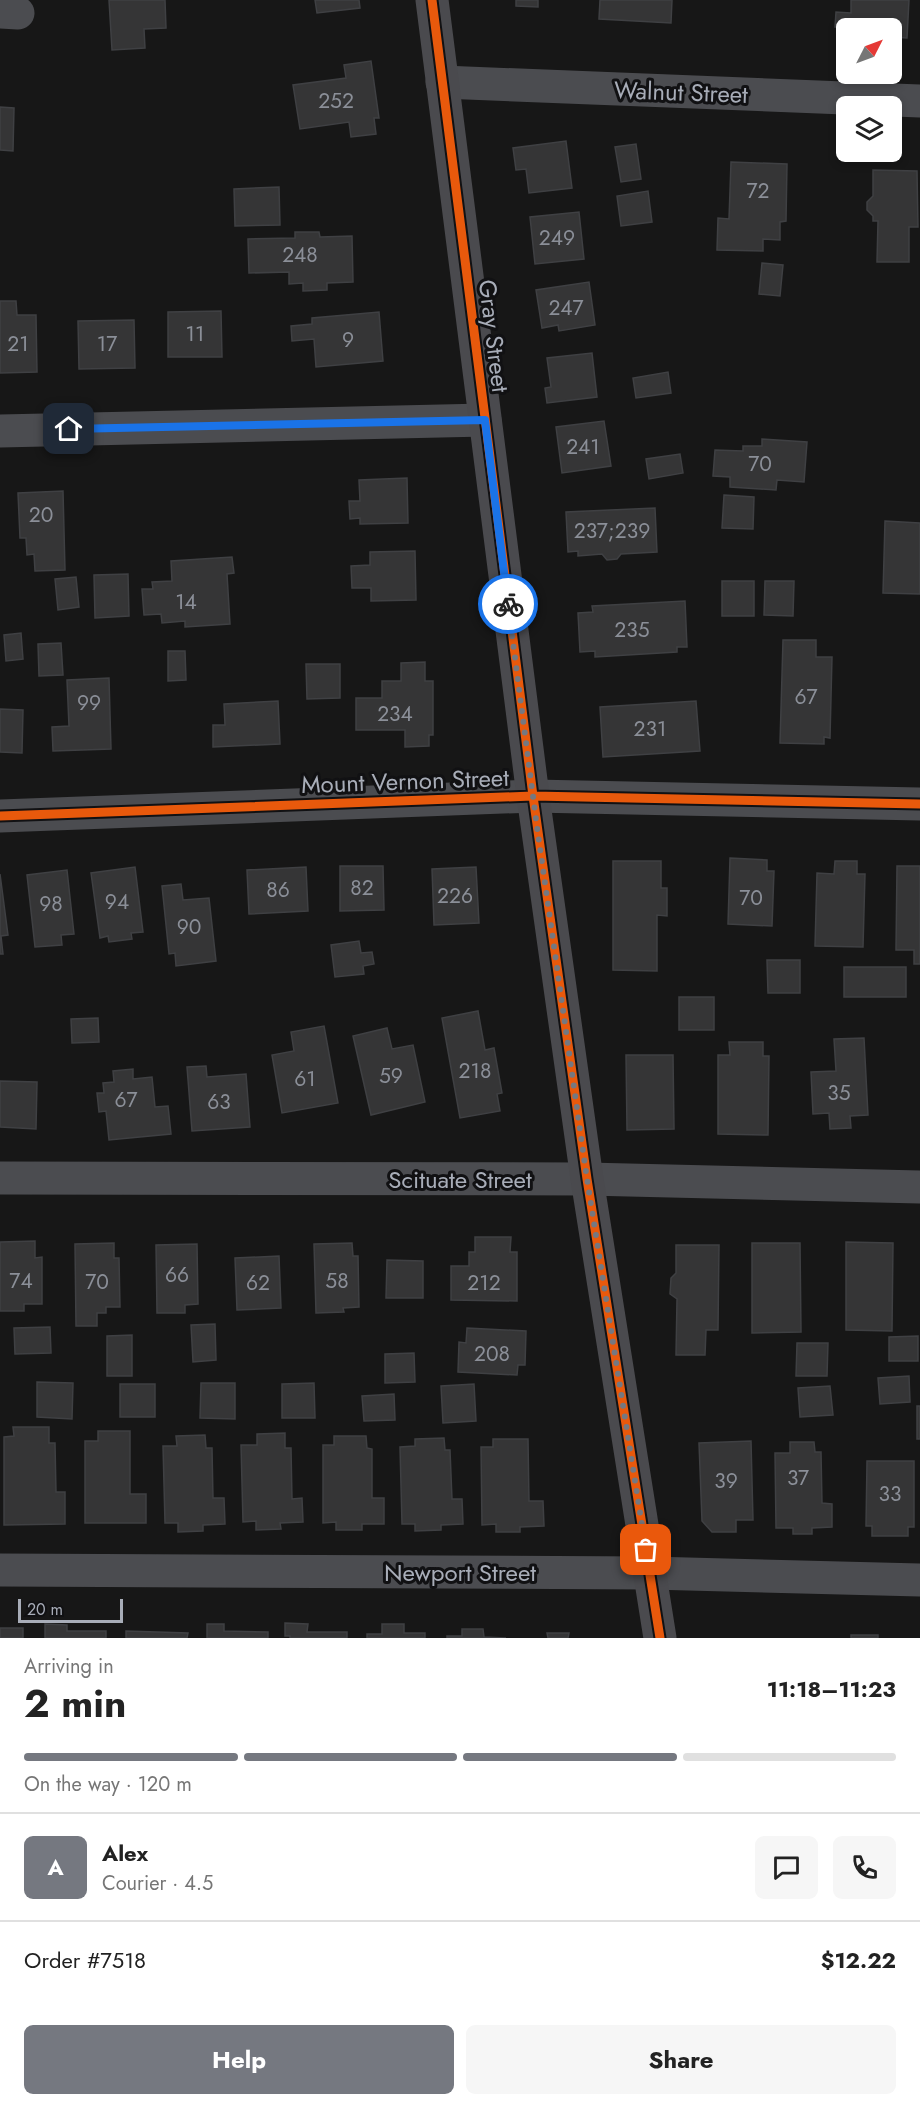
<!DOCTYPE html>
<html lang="en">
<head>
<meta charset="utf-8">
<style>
	:root { --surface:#fff; --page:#f6f6f6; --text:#222; --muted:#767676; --line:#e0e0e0; --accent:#757880 }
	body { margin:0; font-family:Jost,sans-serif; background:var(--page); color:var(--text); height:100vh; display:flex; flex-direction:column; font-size:22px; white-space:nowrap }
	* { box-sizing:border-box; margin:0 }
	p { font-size:20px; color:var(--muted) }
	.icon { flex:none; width:33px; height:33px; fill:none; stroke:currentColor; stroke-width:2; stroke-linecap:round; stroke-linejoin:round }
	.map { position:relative; height:1638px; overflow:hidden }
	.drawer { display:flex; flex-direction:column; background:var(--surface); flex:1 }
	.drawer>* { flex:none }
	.needle { width:39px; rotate:48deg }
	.controls { position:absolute; left:836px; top:18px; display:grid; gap:12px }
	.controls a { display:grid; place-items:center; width:66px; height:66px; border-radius:9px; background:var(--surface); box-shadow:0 3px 9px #0003; font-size:30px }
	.scale { position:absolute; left:18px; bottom:15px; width:105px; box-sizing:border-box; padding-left:6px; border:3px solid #a8adb8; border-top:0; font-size:16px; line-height:21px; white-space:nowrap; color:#a8adb8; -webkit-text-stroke:4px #111113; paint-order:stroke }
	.pin { position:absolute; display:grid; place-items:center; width:51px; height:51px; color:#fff; margin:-26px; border-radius:12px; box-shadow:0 3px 9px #0006 }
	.courier { position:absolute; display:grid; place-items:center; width:60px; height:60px; margin:-30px; border:4px solid #1a73e8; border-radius:50%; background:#fff; color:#222; box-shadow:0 2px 8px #0007 }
	.summary em { font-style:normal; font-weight:700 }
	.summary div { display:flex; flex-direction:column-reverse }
	.summary { display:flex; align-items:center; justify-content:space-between; height:102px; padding:0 24px }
	h1 { font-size:39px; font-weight:700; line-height:45px }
	.bar { display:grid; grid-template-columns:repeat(4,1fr); gap:9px 6px; align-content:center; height:72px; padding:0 24px }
	.bar i { height:8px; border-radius:4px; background:var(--line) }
	.bar .selected { background:var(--accent) }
	.bar p { grid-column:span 4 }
	.line { display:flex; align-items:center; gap:15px; padding:0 24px; border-top:2px solid var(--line) }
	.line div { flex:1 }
	.round { display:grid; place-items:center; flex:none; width:63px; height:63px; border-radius:9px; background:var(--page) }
	.primary-button { display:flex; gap:12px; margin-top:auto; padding:12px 24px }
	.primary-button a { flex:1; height:69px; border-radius:9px; background:var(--accent); color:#fff; font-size:24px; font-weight:700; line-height:69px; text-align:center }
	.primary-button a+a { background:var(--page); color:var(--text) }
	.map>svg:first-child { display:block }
	.building { fill:#353536; stroke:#3f4043; stroke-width:1.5 }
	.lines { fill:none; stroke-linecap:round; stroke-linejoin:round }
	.street { stroke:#4b4c50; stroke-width:33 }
	.secondary { stroke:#4a4a4e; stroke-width:33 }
	.cycleway-casing { stroke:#111113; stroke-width:13 }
	.cycleway { stroke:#e8590c; stroke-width:9 }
	.done { stroke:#757880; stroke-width:6; stroke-dasharray:0 10.8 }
	.route { stroke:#1a73e8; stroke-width:8 }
	.labels { text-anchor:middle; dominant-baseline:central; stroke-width:6; stroke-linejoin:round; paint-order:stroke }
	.number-label { font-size:21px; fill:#8b8f98 }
	.street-label { font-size:24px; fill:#a8adb8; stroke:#111113 }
</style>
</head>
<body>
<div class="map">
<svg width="920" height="1638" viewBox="0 0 920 1638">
	<rect width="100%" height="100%" fill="#171717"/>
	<!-- building -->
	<path class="building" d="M109,0H165L166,28L144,29L145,48L112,50Z
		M315,0H359L360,8L317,13Z
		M516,0H538V7L516,6Z
		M600,0H672L671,23L599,19Z
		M851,0H909L907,38L891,37V28L835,27L836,12L851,13Z
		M371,61L379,118H374L376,134L351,137L349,122L300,129L293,85L346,78L344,65Z
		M0,107L14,108L13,151L0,150Z
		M566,141L572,188L529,193L526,169L516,170L513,148Z
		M636,144L641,179L621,182L615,147Z
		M731,162L787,164L786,221L780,222V240L763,239V251L717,250L718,218L729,219Z
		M873,170L917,171L918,227H909V262H877L878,221H873V216L867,210V202L873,196Z
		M279,187L280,225L235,226L234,189Z
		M648,191L652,222L621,226L617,196Z
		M579,212L584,259L535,264L530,217Z
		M295,232H319L320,237L352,236L353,282L327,283V290L303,291V283L289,284V272L249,273L248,239L295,238Z
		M762,263L783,265L780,296L759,294Z
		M589,282L595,325L559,331L558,325L542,328L536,290Z
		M0,301H16L17,315H36L37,372L0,373Z
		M221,311L222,357H168V312Z
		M379,312L383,361L316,367L314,339L292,341L291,326L312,324V318Z
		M134,320L135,368L79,369L78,321Z
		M592,353L597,397L547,403L545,388L551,387L547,358Z
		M668,372L671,393L636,398L633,378Z
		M604,421L611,466L562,473L556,427Z
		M762,439L807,442L804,482L777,480L776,490L730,487V477L713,476L715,450L743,451V446H762Z
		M680,454L683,473L649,479L646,459Z
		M407,478L408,523L360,524V518L350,519L349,501H360L359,480Z
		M63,491L65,570L35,571L34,554L27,555L26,538H20L18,493Z
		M724,495L754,497L753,529L722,528Z
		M655,508L657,552L621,554L617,559L607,560L602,554L578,556V551L568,552L566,512Z
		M885,521L920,523V594L883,593Z
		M415,551L416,600L371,601V588H352L351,566L370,565V552Z
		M232,557L234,573L227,574L230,624L185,627V621L162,623L161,614L144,615L142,589H153L152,582L172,581L171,561Z
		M128,574L129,616L95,618L94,575Z
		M76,577L79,607L58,610L55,579Z
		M722,581H754V616H722Z
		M765,581H794L793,616L764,615Z
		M685,601L687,647H677V652L595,657V651L580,652L578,613L593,612L592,606Z
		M21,633L23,659L6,661L4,635Z
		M783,640H816V657H832L830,738L824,737V744L780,743Z
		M61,643L63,675L39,676L38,644Z
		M168,651H185L186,680L168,681Z
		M425,662V681H433V735H429V746L405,747V730H356V698H382V681H401V663Z
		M306,664H340V698L307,699Z
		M109,678L111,749L53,751L52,727L69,726L67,680Z
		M278,701L280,744L213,747V725H225L224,704Z
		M696,701L700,751L603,757L600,707Z
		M0,709L23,710L22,753L0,752Z
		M730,858L767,860V871H774L772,926L728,924Z
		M613,861H661V888H667V916L657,915V971L613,970Z
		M835,861H857V874H865L863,947L815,946L817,873L834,874Z
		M340,866H383L384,910L340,911Z
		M897,866H920V964H914V950H896Z
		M135,867L143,932L131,933L132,939L109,942L108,936L100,938L91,873Z
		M306,867L308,911L249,914L247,870Z
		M476,867L479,923L434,925L432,869Z
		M67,870L74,934L61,935L62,945L35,947L27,875Z
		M0,874L8,935L1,936L3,954H0Z
		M181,884L183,900L209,898L216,961L176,966L175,953L169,954L162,886Z
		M359,941L361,953L372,952L374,964L363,966L364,974L335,977L331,945Z
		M767,960H800V993H768Z
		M844,967H906V997H844Z
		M679,997H714V1030H679Z
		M478,1011L485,1050L494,1048L502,1093L497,1094L500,1111L460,1118L442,1018Z
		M98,1018L99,1042L72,1043L71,1019Z
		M324,1026L338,1103L282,1113L272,1055L294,1051L291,1032Z
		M387,1028L392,1049L413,1045L425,1102L371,1115L353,1036Z
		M864,1038L868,1115L850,1116L851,1128L830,1129L829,1113L813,1114L811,1072L836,1071L834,1039Z
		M729,1042H763V1056H769L768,1135L718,1134V1055H730Z
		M626,1055H673L674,1129L627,1130Z
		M206,1066L207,1077L246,1074L250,1127L192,1131L187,1067Z
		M133,1069V1079L152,1077L155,1107L168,1106L171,1134L109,1140L106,1111L99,1112L97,1093H104L103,1083L114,1082L113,1071Z
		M0,1081L37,1082L36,1129L0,1127Z
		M475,1237H511L510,1252H517V1301L451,1300V1266H469V1252H475Z
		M35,1241V1258L42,1257V1304H24V1311H0V1242Z
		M846,1242L893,1243L892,1331L846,1330Z
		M114,1243V1258H119L120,1307H106V1313H97V1326H76L75,1244Z
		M352,1243L353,1256H358L359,1307L343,1308L344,1312L316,1313L314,1244Z
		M752,1243H800L801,1332L752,1333Z
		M197,1244L198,1304L185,1305V1313H157L156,1245Z
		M676,1245H719L718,1330H706L705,1355H676L677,1299L670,1294L671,1278L676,1273Z
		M279,1256L281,1308L237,1310L235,1258Z
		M387,1260L423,1261V1298H386Z
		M215,1324L216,1360L193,1362L191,1325Z
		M50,1327L51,1353L15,1354L14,1328Z
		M467,1328L526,1331L525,1365H518L517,1375L458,1372L459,1342L466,1343Z
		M132,1335V1376H107V1336Z
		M918,1336V1361H889V1337Z
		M797,1343H828L827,1376H796Z
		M414,1353L415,1382L385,1383V1354Z
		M909,1376L910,1402L880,1404L878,1378Z
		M37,1382L73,1383L72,1419L37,1417Z
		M201,1383H235V1419L200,1418Z
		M314,1383L315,1418H282V1384Z
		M120,1384H155V1417H120Z
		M474,1384L476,1421L443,1423L441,1386Z
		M830,1386L833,1415L800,1417L798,1388Z
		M394,1394L395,1420L364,1421L362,1396Z
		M917,1406H920V1439H917Z
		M13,1427H49V1443H55L56,1492H65V1524L4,1525V1437L14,1436Z
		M98,1431H130V1494H146V1523H85V1441H98Z
		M285,1433V1448H291L292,1499L302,1498L303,1522L280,1523L281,1529L256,1530V1521L243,1522L241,1445H257V1434Z
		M205,1435L206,1448H212L213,1498H224L225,1524L203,1525V1531L178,1532V1523H165L163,1446H177L176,1436Z
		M334,1436H366L367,1448L372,1449V1498H384V1524H362V1530H336V1522L323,1523V1445H334Z
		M444,1438L445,1450H450L452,1499H462L463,1524L441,1525V1530L415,1531V1524H402L400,1447L415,1446V1439Z
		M493,1439H528L529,1501H543L544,1526L520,1527V1532H496V1524L482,1525L481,1447H493Z
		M751,1441L753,1520H736V1532H712L702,1521L699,1443Z
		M790,1442H814L815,1452H821L822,1503L832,1504V1527L812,1528V1534H793V1528H776L775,1453H790Z
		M867,1461H914V1527H908V1536H872V1526H866Z
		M285,1623L308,1624L307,1632H347V1638H290V1636H285Z
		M45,1624L67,1625V1631H106V1638H45Z
		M207,1624H224V1631L268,1632V1638H207Z
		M382,1624H404V1633H425V1638H367V1634H382Z
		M0,1628H23V1638H0Z
		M462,1629H483L484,1637L506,1638H447V1636H462Z
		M126,1631L188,1633L187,1638H126Z
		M547,1633H569L568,1638H548Z
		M851,1635H878V1638H851Z"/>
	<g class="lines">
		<!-- street -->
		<path class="street" d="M0,12L18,13
			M442,82L920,101
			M0,431L485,420
			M0,816L533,796L920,804
			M0,1178L587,1179L920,1187
			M0,1570L650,1573L920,1580"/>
		<!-- secondary -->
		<path class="secondary" d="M432,0L533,796L587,1179L660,1638"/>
		<defs>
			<path id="cycleway" d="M432,0L533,796L587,1179L660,1638
				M0,816L533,796L920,804"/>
		</defs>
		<!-- cycleway casing -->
		<use href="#cycleway" class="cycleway-casing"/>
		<!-- cycleway -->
		<use href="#cycleway" class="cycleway"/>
	</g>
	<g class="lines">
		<!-- done -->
		<path class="done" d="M508,604L537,827L587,1179L646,1550"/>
		<!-- route -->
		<path class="route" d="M69,429L485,420L508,604"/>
	</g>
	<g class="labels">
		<!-- number labels -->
		<g class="number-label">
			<text x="336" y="101">252</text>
			<text x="758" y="191">72</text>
			<text x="557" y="238">249</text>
			<text x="300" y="255">248</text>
			<text x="566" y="308">247</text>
			<text x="195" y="334">11</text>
			<text x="348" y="340">9</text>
			<text x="18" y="344">21</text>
			<text x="107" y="344">17</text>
			<text x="583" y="447">241</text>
			<text x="760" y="464">70</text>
			<text x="41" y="515">20</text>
			<text x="612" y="531">237;239</text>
			<text x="186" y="602">14</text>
			<text x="632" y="630">235</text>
			<text x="806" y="697">67</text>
			<text x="89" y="703">99</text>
			<text x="395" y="714">234</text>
			<text x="650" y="729">231</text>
			<text x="362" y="888">82</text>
			<text x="278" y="890">86</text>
			<text x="455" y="896">226</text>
			<text x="751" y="898">70</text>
			<text x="117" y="902">94</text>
			<text x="51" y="904">98</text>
			<text x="189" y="927">90</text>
			<text x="475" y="1071">218</text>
			<text x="391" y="1076">59</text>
			<text x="305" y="1079">61</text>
			<text x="839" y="1093">35</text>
			<text x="126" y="1100">67</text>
			<text x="219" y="1102">63</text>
			<text x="177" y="1275">66</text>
			<text x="21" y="1281">74</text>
			<text x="337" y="1281">58</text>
			<text x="97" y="1282">70</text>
			<text x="258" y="1283">62</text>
			<text x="484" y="1283">212</text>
			<text x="492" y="1354">208</text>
			<text x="798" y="1478">37</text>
			<text x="726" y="1481">39</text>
			<text x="890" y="1494">33</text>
		</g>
		<!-- street labels -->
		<g class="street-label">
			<text transform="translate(681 92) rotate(2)">Walnut Street</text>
			<text transform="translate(494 336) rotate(83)">Gray Street</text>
			<text transform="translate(405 781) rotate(-2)">Mount Vernon Street</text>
			<text x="460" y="1179">Scituate Street</text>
			<text x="460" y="1572">Newport Street</text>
		</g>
	</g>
</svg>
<div class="controls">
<a><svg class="needle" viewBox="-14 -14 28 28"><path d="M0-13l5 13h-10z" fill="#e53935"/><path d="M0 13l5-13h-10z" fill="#767676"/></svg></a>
<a><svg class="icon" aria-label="layers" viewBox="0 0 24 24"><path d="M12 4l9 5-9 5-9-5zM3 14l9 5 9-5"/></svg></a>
</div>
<div class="scale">20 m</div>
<div class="pin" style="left:646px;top:1550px;background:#ea580c"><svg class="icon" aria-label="bag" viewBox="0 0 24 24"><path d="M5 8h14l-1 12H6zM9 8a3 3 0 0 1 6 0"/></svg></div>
<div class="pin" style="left:69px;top:429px;background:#1f2937"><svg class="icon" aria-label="home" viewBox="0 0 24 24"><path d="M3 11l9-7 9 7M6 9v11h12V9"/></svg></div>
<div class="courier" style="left:508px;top:604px"><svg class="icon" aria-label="bike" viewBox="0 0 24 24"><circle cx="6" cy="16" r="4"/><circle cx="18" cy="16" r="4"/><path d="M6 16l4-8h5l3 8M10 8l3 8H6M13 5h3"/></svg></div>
</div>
<section class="drawer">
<div class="summary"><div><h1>2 min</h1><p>Arriving in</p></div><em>11:18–11:23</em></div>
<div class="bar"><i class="selected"></i><i class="selected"></i><i class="selected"></i><i></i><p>On the way · 120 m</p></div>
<div class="line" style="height:108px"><b class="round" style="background:var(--accent);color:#fff">A</b><div><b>Alex</b><p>Courier · 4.5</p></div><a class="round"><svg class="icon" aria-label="chat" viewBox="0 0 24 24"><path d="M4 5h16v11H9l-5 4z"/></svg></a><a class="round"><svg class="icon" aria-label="phone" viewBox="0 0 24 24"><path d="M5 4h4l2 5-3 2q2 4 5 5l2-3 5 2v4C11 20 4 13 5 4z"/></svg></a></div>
<div class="line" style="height:78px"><div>Order #7518</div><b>$12.22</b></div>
<div class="primary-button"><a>Help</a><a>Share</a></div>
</section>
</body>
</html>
